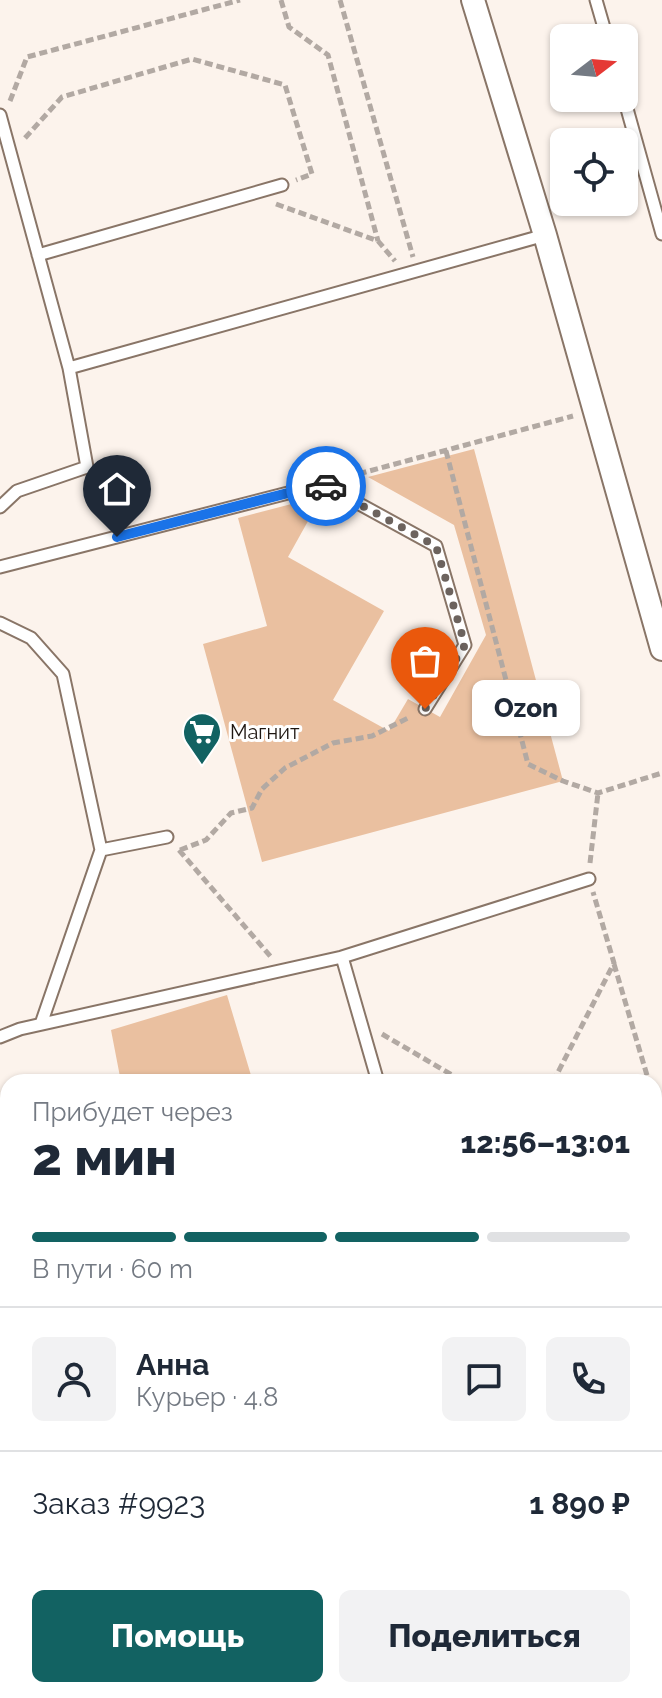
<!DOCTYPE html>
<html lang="ru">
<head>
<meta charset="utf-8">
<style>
	:root { --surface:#fff; --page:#f2f2f3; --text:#1f2937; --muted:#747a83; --line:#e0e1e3; --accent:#126262 }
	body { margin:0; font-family:Raleway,sans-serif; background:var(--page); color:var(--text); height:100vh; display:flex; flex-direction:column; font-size:30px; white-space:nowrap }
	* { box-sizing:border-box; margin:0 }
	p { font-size:26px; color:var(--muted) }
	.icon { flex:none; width:44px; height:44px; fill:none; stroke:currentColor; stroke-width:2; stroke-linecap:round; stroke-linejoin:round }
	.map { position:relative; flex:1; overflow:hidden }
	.drawer { position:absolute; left:0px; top:1074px; width:662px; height:624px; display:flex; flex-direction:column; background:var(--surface); border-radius:24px 24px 0 0; box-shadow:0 2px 6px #0004 }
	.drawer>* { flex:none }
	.needle { width:52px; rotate:74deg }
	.fabs { position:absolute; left:550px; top:24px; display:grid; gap:16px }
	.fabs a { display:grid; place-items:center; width:88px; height:88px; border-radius:12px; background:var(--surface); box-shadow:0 2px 6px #0004; font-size:40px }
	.pin { position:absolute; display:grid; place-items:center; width:68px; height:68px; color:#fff; margin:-82px -34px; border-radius:50% 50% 50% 0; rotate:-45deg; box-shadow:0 0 8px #0007 }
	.pin .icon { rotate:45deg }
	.courier { position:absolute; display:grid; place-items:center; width:80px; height:80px; margin:-40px; border:6px solid #1a73e8; border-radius:50%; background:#fff; color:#222; box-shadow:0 2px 10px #0007 }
	.bubble { position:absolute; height:56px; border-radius:12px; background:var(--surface); box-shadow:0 2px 6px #0004; font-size:26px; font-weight:800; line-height:56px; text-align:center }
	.overview em { font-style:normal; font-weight:800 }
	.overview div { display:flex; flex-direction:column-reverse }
	.overview { display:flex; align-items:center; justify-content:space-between; height:136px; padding:0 32px }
	h1 { font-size:52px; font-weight:800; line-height:60px }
	.bar { display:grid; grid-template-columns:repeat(4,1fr); gap:12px 8px; align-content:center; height:96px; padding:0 32px }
	.bar i { height:10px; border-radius:6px; background:var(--line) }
	.bar .selected { background:var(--accent) }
	.bar p { grid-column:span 4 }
	.line { display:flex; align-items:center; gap:20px; padding:0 32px; border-top:2px solid var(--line) }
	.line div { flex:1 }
	.round { display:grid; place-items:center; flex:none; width:84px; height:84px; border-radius:12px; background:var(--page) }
	.cta { display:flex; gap:16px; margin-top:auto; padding:16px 32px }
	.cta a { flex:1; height:92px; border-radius:12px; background:var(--accent); color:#fff; font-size:32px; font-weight:800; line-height:92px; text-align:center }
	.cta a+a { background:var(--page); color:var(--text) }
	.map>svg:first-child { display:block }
	.green { fill:#eac0a0 }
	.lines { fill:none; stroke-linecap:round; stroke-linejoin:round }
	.lane-casing { stroke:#897567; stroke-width:15 }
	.street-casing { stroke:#897567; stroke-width:26 }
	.path { stroke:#b2a9a3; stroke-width:5; stroke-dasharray:8 4; stroke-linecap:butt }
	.lane { stroke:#fff; stroke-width:11 }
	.street { stroke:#fff; stroke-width:22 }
	.done { stroke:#6c635e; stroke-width:8; stroke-dasharray:0 14.4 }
	.route { stroke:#1a73e8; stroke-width:10 }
	.labels { text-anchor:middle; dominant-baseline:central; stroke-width:6; stroke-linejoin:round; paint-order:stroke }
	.poi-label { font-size:20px; fill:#1e1611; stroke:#fff; text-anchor:start }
</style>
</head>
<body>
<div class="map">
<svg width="662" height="1698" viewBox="0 0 662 1698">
	<rect width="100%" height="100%" fill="#fcf3ec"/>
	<!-- green -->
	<path class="green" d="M474,449L563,781L262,862L203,644L267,626L238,518L322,496L288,557L384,611L333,700L389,731L408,699L440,717L486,635L454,525L368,477Z
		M227,995L253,1082H121L111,1030Z"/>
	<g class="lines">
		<defs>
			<path id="lane" d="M596,0L607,38
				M624,98L662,234
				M0,115L69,368L87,467L17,491L0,507
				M38,255L282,185
				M69,368L545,235
				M0,567L323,484L436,546L465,645L425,709
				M0,623L31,638L63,674L101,850L167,837
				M41,1024L101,850
				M0,1037L20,1029L342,957
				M378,1082L342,957L589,879
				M0,1241L8,1246
				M654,1262L662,1260
				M0,1277L8,1275
				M0,1459L8,1457
				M268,1690L270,1698"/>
			<path id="street" d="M473,0L545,235L662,649
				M654,1487L662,1485
				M0,1675L8,1673"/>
		</defs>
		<!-- lane casing -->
		<use href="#lane" class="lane-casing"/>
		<!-- street casing -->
		<use href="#street" class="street-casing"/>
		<!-- path -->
		<path class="path" d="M281,0L289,27L328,55L378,241
			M340,0L413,257
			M10,101L27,57L240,0
			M25,138L62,97L192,59L285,85L312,174L296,180
			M276,204L378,241L395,261
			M446,451L528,764L563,781L598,793L662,773
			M347,477L573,416
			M179,850L271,957
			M180,850L206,840L231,813L252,808L262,789L285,768L333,743L372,736L410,717
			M590,863L598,793
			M614,964L649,1082
			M382,1034L464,1082
			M553,1082L614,963L593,892
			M654,1099L662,1126
			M654,1203L662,1208
			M0,1350L8,1348
			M654,1460L662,1458
			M0,1610L8,1608
			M0,1622L8,1633
			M177,1698L180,1690"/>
		<!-- lane -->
		<use href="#lane" class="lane"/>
		<!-- street -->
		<use href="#street" class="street"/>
	</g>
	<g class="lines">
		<!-- done -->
		<path class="done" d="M326,486L436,546L465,645L425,709"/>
		<!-- route -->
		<path class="route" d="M117,537L323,484L326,486"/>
	</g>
	<!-- icons -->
	<defs>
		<symbol id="supermarket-pin" viewBox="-11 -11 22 30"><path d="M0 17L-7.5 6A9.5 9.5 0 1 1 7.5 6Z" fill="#126262" stroke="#fff"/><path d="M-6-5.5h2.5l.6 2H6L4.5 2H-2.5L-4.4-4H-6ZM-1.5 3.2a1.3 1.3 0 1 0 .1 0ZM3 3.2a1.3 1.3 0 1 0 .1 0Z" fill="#fff"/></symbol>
	</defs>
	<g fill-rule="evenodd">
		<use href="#supermarket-pin" x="180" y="710" width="44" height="60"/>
	</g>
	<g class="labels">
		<!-- poi labels -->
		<g class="poi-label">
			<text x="230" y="732">Магнит</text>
		</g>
	</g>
</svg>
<div class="fabs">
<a><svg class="needle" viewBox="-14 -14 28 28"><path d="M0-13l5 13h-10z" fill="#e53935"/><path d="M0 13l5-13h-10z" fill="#747a83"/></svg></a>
<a><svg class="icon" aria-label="locate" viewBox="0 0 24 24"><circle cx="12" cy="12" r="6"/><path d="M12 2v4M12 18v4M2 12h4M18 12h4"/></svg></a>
</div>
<div class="pin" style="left:425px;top:709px;background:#ea580c"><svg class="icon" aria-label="bag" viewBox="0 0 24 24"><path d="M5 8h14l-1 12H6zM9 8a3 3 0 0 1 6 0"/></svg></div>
<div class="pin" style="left:117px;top:537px;background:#1f2937"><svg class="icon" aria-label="home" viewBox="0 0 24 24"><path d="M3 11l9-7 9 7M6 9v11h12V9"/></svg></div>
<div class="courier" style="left:326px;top:486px"><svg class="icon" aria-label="car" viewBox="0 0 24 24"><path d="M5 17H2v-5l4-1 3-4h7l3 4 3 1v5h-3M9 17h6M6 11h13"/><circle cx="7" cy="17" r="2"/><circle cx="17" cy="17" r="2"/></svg></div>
<div class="bubble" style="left:472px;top:680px;width:108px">Ozon</div>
<section class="drawer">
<div class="overview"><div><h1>2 мин</h1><p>Прибудет через</p></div><em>12:56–13:01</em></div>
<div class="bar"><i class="selected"></i><i class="selected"></i><i class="selected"></i><i></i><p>В пути · 60 m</p></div>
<div class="line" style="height:144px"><a class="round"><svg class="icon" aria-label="person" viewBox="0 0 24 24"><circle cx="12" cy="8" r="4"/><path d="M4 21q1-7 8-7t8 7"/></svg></a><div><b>Анна</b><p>Курьер · 4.8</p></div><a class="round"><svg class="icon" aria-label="chat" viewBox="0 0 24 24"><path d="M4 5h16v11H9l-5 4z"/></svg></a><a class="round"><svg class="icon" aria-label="phone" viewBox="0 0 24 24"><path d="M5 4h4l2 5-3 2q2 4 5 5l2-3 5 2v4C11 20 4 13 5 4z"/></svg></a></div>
<div class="line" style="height:104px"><div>Заказ #9923</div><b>1 890 ₽</b></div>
<div class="cta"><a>Помощь</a><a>Поделиться</a></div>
</section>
</div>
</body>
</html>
